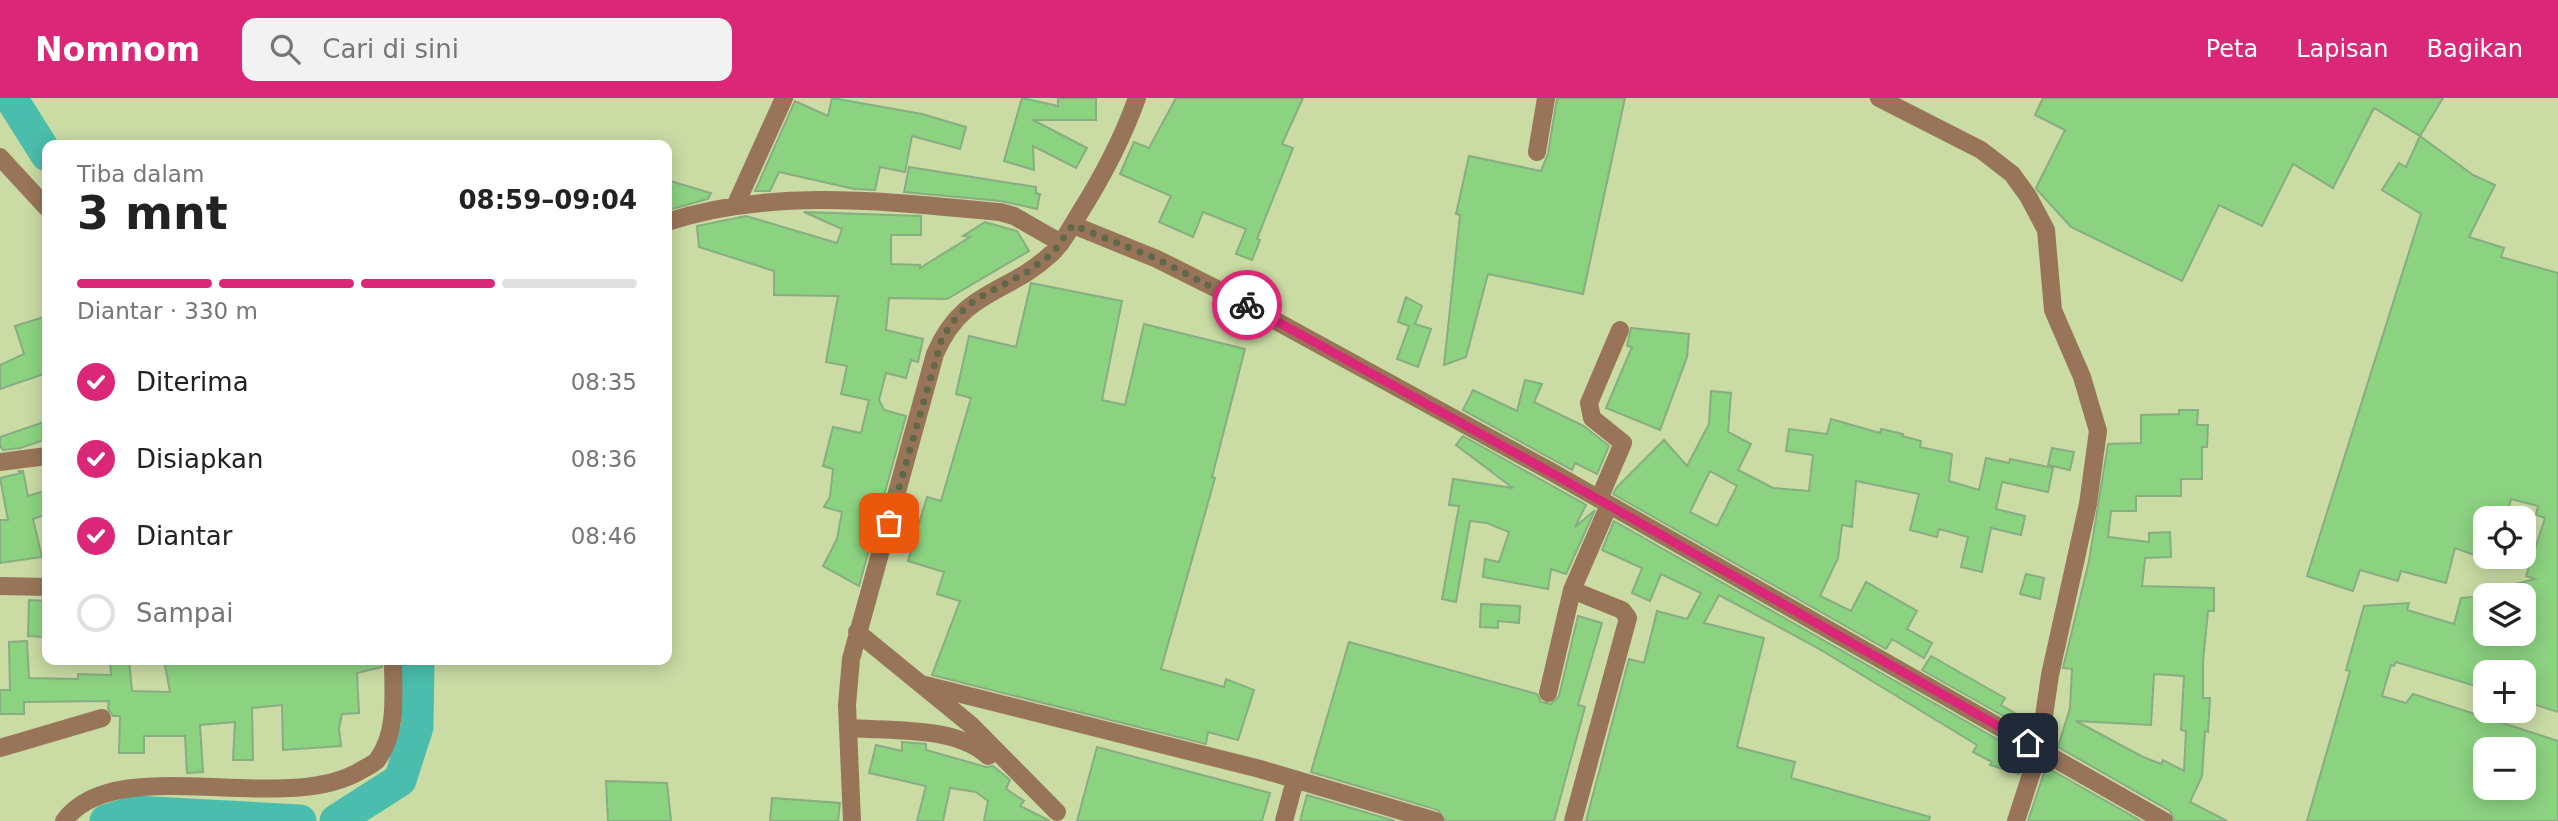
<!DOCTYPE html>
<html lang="id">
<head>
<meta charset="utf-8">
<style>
	:root { --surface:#fff; --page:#f2f2f2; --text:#222; --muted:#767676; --line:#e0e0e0; --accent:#db2777 }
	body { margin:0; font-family:"DejaVu Sans",sans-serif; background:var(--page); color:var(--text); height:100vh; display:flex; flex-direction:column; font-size:26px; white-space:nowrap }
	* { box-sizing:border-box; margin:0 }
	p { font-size:23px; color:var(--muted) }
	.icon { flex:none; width:38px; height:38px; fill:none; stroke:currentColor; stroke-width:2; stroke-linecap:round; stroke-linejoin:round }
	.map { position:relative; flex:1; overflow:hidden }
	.details { position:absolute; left:42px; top:42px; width:630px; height:525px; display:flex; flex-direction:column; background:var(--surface); border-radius:14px; box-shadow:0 4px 18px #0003 }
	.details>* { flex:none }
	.buttons { position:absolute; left:2473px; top:408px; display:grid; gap:14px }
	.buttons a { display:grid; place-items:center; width:63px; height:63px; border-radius:14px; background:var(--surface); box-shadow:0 4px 18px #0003; font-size:35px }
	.pin { position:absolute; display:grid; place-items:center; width:60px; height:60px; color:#fff; margin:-30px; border-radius:14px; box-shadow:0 4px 10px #0006 }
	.courier { position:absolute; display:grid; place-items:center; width:70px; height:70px; margin:-35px; border:5px solid #db2777; border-radius:50%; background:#fff; color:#222; box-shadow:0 2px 9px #0007 }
	.headline em { font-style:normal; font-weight:800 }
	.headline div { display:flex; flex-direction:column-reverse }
	.headline { display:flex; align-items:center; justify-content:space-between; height:119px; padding:0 35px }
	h1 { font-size:46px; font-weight:800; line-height:52px }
	.bar { display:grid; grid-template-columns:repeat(4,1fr); gap:10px 7px; align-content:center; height:84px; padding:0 35px }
	.bar i { height:9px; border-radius:5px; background:var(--line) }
	.bar .active { background:var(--accent) }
	.bar p { grid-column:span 4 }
	ol { padding:0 35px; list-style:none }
	li { display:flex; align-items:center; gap:21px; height:77px }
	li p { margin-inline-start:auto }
	li .icon { padding:7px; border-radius:50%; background:var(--accent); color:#fff; stroke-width:4 }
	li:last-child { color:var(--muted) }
	li i { width:38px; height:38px; border:4px solid var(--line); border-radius:50% }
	header { display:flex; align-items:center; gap:42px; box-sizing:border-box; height:98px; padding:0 35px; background:var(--accent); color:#fff }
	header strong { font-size:33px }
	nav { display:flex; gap:38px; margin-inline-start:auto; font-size:24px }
	.search { width:490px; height:63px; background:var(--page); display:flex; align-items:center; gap:18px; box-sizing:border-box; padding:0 24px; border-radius:14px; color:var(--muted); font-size:26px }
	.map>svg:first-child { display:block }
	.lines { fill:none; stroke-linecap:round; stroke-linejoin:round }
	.river { stroke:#4bbdac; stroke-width:33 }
	.building { fill:#8cd381; stroke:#87ad81; stroke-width:2; fill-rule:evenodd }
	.minor { stroke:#987559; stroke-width:18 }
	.done { stroke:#5f6847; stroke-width:7; stroke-dasharray:0 12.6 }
	.route { stroke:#db2777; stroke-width:9 }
</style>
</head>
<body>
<header>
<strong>Nomnom</strong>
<div class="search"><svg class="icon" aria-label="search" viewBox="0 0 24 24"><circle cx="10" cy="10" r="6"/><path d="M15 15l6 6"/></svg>Cari di sini</div>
<nav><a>Peta</a><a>Lapisan</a><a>Bagikan</a></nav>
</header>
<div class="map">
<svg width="2558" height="723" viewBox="0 0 2558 723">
	<rect width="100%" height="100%" fill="#cadba4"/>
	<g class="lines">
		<!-- river -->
		<path class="river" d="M11,0L47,57
			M106,723L134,714L300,723
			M336,723L400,682L417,629L418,562"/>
	</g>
	<!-- building -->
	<path class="building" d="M832,0L922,16L966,29L960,51L912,38L905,74L880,69L875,92L854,91L779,74L770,93H755L795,3L828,18Z
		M1022,0L1058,8V0H1096V22H1033L1087,50L1076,70L1033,48L1034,72L1004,63Z
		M1176,0H1303L1282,46L1293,50L1257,141L1260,142L1252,162L1236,156L1246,131L1203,114L1193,139L1159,124L1171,98L1120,76L1134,44L1149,50Z
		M1557,0H1625L1583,196L1488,176L1466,259L1444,267L1460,117L1456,116L1469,58L1541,73L1548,56Z
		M2043,0H2443L2420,38L2374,10L2333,90L2293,66L2262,128L2219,107L2182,183L2071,129L2038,93L2036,90L2065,32L2035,17Z
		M2420,38L2473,77L2495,87L2469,139L2504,150L2501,159L2558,175V614L2524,603V574H2483L2479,589L2396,564L2394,568L2391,567L2382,598L2406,605L2413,596L2558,643V723H2307L2350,573L2346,572L2364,508L2409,505L2407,512L2454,526L2461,500L2485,498V536H2524V497H2492L2491,492L2535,481L2526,478L2545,420L2536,417L2538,408L2511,401L2506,420H2485V461L2455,450L2446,485L2401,473L2398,483L2360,472L2353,493L2307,478L2421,116L2382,92L2399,65L2406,69ZM2485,651H2524V690H2485Z
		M909,69L1036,89V95L1040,96L1037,111L1001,103L904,94Z
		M667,82L711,95L708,101L672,111L667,103Z
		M804,114L921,118V137H891V166L920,167V170L970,139L963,138L985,124L1017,133L1029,153L947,201L889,200L886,232L923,241L918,264L911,262L906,280L886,275L879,302L884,312L906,318L859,488L823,468L837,441L842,414L824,409L830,399L833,371L823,368L833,329L861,335L869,302L841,296L847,268L826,264L838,198L774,197V173L699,149L697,128L746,118L837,145L842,131Z
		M1031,185L1122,203L1102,302L1125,307L1144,226L1245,251L1212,379L1215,380L1161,571L1224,589L1226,581L1254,592L1238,642L1208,634L1206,646L932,577L960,503L937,496L944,474L908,463L927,399L941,403L971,300L956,296L969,238L1016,249Z
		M1406,199L1422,208L1415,226L1431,231L1418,269L1397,261L1409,228L1398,224Z
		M47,218V275L0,291V267L24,256L15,228Z
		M1631,230L1689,236L1687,259L1660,332L1606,310L1632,249L1627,248Z
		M1525,282L1542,286L1534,304L1584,328L1609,348L1597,376L1575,365L1572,372L1463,312L1473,292L1517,313Z
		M1711,293L1731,295L1728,334L1751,346L1738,372L1773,390L1809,393L1813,357L1786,353L1789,331L1827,336L1831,321L1880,335L1881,331L1903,336L1902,338L1921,343L1920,349L1952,356L1949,383L1979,392L1986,360L2009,365L2010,361L2053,370L2048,394L2002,384L1996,411L2025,418L2021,437L1991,430L1982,474L1961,469L1968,439L1939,431L1937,439L1910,432L1919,396L1856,383L1852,429L1842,427L1838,460L1820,498L1851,513L1866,484L1917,513L1907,531L1932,545L1924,560L1892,541L1886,551L1613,396L1617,389L1664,342L1687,368L1709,326ZM1710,373L1737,388L1717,428L1690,414Z
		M2179,312H2198L2197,327H2208L2207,349H2202V381H2181V398H2136V413H2111L2108,439L2149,444V435L2170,434L2171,459L2145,460L2142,488L2214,490V513H2208L2203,563V600H2210L2208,634L2205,633L2202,678L2190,704L2227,723H2175L2170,713L2058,649L2070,610L2072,571L2063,570L2089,463L2108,346L2141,345V317L2179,316ZM2154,576L2184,578L2181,632L2186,633L2184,673L2163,662L2161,666L2143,659L2076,623L2151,627Z
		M47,323V341L20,350L3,352L0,348V339Z
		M1463,338L1586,407L1575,429L1595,412L1566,476L1551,471L1548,491L1483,479L1485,461L1499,464L1509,434L1487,425L1470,423L1456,504L1442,501L1459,408L1449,407L1453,381L1513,390L1456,347Z
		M2052,350L2074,354L2070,372L2048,367Z
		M19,373H23L28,398L47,392V416L33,421L42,459L0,465V422H8L0,380L21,375Z
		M1614,423L2025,657L2019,676L1990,667L1992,664L1973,654L1977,647L1816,549L1719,497L1704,525L1764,540L1737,649L1795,664L1791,680L1930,719L1929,723H1586L1629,561L1644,565L1657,513L1687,521L1701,495L1661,476L1650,503L1632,495L1642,470L1602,452Z
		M2026,476L2044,480L2040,501L2020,496Z
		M29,502L47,503L45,539L28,538Z
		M1481,506L1520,508L1519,525L1498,523V530L1480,529Z
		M1578,518L1602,525L1578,607L1585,609L1554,723H1446L1438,712L1311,674L1349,544L1537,596L1541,604L1551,606L1559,598Z
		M27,543L29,580L78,581V576L111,577L110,562H129L132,593L170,594L164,562H382V569L357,575L359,615L342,616L339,631L341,648L283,652L282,607L252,610L253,662H233L235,624L200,627L203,674L187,675L185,638H144V655H119L120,618H113L108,611L109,603L24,604V616H0V592H10L9,544Z
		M1931,558L2005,600L2001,607L2025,621L2021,628L1922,572Z
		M902,644L926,646V652L986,669L993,668L1010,682L1006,691L1024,703L1020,708L1050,723H984L988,703L976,694L950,690L943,723H917L926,688L869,675L876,647L902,653Z
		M1097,649L1270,695L1262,723H1077Z
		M2046,669L2141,723H2028Z
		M606,683L667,685L671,723H608Z
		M1307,697L1395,723H1300Z
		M772,700L840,705L838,723H770Z"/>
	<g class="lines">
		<!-- minor -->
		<path class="minor" d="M1879,0L1981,52L2012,76L2028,98L2046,132L2053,212L2082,279L2098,333L2088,406L2050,577L2039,652L2016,723
			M1537,54L1546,0
			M0,59L47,110
			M736,106L784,0
			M667,124C773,89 891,104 1000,114L1014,118L1061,145
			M1073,127L1157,161L1221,193L1550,373L2164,723
			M0,364L47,358
			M1599,401L1623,345L1592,320L1589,305L1620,232
			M0,488L47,489
			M1572,492L1622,512L1628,520L1573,723
			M857,534L971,627L1057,714
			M925,587L1260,671L1435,723
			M1548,595L1572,492L1609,407
			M848,630C891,633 956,628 988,658
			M0,650L102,620
			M64,723C116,652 282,719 360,673C366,669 375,666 378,661C398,633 393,594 393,562
			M852,723L847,607L851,561L935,256C963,191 1007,197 1051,156C1063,145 1071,129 1079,116C1103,78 1122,42 1137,0
			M1284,723L1295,682"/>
	</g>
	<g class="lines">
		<!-- done -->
		<path class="done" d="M889,425L942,240L958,217L975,202L1027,174L1053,155L1073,127L1157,161L1247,207"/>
		<!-- route -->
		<path class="route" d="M1247,207L1566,383L2028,645"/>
	</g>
</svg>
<div class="buttons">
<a><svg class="icon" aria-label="locate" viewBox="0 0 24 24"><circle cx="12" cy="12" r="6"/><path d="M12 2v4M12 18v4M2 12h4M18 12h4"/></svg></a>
<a><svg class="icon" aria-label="layers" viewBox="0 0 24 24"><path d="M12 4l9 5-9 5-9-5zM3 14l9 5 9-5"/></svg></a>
<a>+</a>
<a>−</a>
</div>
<div class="pin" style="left:889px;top:425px;background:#ea580c"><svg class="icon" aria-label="bag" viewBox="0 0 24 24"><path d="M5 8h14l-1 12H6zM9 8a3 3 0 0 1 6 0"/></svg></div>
<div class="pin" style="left:2028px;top:645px;background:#1f2937"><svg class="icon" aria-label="home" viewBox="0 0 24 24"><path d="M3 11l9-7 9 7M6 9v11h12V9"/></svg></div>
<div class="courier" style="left:1247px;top:207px"><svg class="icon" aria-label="bike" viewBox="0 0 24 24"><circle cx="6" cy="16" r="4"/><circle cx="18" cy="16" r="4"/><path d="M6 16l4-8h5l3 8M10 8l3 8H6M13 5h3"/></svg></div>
<section class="details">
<div class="headline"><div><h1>3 mnt</h1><p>Tiba dalam</p></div><em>08:59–09:04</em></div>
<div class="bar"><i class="active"></i><i class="active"></i><i class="active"></i><i></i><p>Diantar · 330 m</p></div>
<ol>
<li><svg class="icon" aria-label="check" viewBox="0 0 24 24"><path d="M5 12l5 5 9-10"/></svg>Diterima<p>08:35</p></li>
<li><svg class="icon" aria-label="check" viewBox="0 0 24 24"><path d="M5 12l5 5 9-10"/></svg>Disiapkan<p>08:36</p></li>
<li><svg class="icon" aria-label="check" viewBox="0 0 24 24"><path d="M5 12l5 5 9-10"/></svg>Diantar<p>08:46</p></li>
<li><i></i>Sampai</li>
</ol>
</section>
</div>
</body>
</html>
